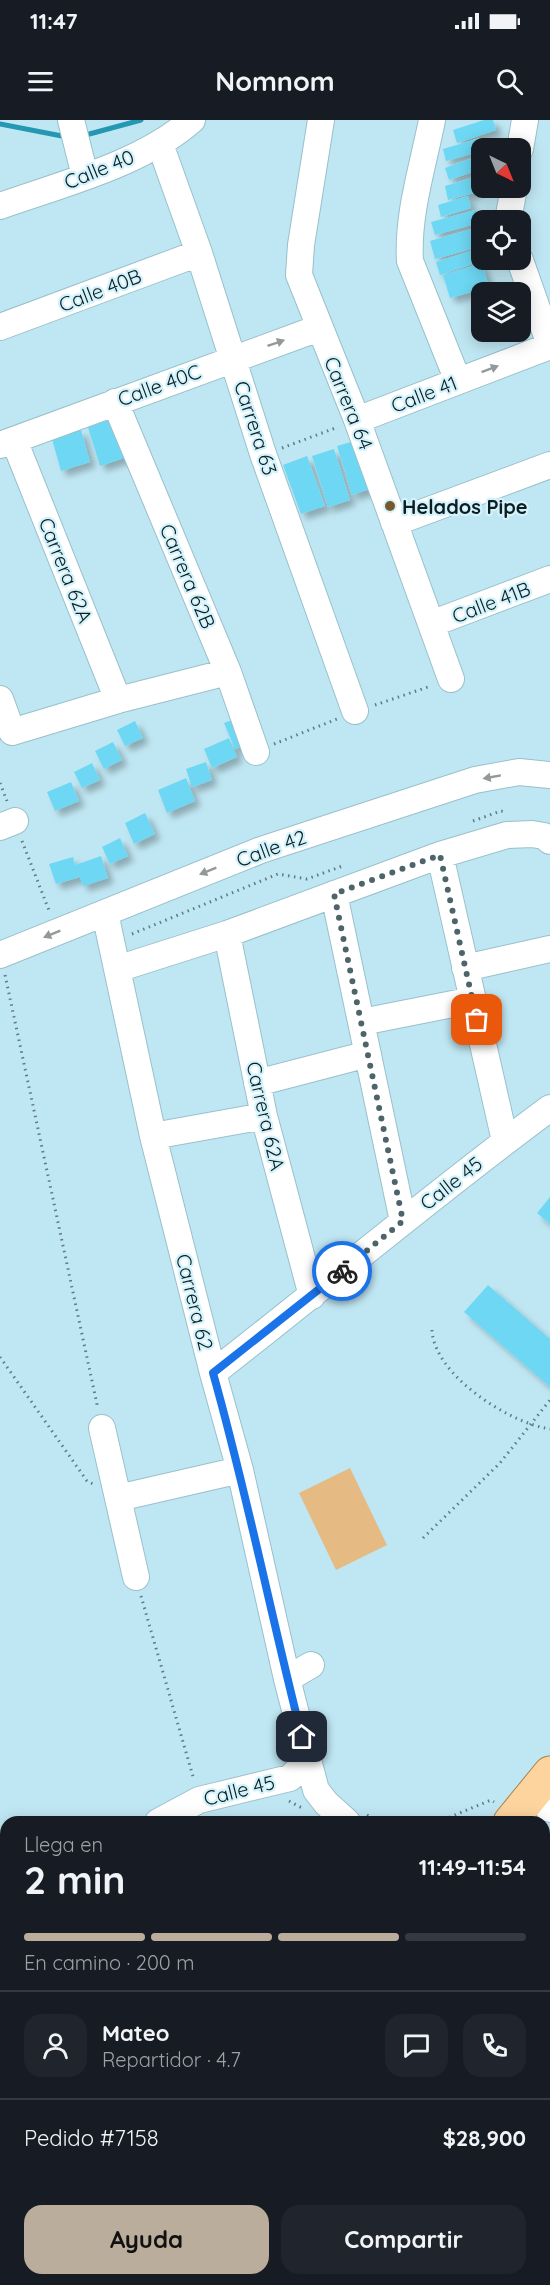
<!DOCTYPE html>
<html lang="es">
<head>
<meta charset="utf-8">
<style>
	:root { --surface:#171b24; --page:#20242c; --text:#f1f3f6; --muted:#9ea1a6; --line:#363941; --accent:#baad9c }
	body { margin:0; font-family:Quicksand,sans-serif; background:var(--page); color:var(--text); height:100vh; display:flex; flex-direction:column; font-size:22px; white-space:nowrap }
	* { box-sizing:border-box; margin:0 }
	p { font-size:20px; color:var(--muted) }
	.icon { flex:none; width:33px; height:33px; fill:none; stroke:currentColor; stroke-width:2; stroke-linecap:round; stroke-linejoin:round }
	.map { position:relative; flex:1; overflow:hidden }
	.panel { position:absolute; left:0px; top:1696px; width:550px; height:470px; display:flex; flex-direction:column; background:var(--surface); border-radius:18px 18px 0 0; box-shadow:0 3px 15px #0003 }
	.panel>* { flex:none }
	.needle { width:39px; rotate:137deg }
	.fabs { position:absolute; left:471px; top:18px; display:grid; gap:12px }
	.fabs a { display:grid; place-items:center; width:60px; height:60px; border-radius:12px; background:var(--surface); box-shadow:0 3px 15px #0003; font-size:30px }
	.pin { position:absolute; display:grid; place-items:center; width:51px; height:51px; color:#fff; margin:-26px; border-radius:12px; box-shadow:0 3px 9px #0006 }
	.courier { position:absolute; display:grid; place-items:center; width:60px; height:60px; margin:-30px; border:4px solid #1a73e8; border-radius:50%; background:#fff; color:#222; box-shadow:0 2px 8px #0007 }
	.head em { font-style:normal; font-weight:700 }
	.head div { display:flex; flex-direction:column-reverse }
	.head { display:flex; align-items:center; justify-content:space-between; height:102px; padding:0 24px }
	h1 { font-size:39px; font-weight:700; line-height:45px }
	.bar { display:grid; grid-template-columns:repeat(4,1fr); gap:9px 6px; align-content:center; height:72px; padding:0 24px }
	.bar i { height:8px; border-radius:4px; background:var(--line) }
	.bar .selected { background:var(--accent) }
	.bar p { grid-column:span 4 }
	.line { display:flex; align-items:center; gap:15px; padding:0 24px; border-top:2px solid var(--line) }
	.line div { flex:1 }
	.round { display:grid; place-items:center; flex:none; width:63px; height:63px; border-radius:18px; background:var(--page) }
	.primary-button { display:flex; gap:12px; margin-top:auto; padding:12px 24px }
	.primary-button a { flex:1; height:69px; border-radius:18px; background:var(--accent); color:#111; font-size:24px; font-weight:700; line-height:69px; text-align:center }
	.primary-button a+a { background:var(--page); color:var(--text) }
	.status { display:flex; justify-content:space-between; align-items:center; height:42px; padding:0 30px; background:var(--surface); direction:ltr }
	.status svg { height:16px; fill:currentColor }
	header { display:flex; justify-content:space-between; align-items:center; height:78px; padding:0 24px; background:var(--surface); font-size:27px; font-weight:700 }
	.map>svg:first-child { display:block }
	.green { fill:#e6ba83 }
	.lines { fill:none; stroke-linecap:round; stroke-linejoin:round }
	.stream { stroke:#2498b3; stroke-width:5 }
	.building { fill:#6ed7f3; filter:url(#shadow) }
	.minor-casing { stroke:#99c0cb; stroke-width:28 }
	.major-casing { stroke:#a88249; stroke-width:35 }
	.path { stroke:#607b83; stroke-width:3; stroke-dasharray:1.5 4.5; stroke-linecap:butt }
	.minor { stroke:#fff; stroke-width:26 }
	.major { stroke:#fdd49e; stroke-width:33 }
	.oneway { fill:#93999b }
	.done { stroke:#4c646a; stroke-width:6; stroke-dasharray:0 10.8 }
	.route { stroke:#1a73e8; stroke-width:8 }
	.poi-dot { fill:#77572d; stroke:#d3f3fc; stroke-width:2 }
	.labels { text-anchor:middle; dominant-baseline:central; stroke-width:4.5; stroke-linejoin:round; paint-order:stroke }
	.street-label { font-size:20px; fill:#0e1d21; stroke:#d3f3fc }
	.poi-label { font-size:20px; font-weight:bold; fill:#0e1d21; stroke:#d3f3fc; text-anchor:start }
</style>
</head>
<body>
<div class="status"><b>11:47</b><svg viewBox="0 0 49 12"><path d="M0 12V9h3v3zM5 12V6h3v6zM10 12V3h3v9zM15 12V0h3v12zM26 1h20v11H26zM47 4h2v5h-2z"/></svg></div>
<header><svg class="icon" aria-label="menu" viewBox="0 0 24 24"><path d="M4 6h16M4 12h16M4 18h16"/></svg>Nomnom<svg class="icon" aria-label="search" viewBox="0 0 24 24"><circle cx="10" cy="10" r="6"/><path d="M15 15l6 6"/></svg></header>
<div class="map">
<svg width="550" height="2165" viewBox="0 0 550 2165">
	<defs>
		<filter id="shadow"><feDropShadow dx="5.5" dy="5.5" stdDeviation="3" flood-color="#0004"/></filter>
	</defs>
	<rect width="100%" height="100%" fill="#bfe7f3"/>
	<!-- green -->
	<path class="green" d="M350,1348L387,1425L336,1450L299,1373Z"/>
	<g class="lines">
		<!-- stream -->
		<path class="stream" d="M0,4L67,17
			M82,16L141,0"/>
	</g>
	<!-- building -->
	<path class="building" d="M484,0H493L496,10L457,23L453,10Z
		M480,18L482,31L446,41L443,29Z
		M478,36L482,49L449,60L445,48Z
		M472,58L477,72L448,80L445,66Z
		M468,76L471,88L441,97L438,85Z
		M476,90L479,103L435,115L431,102Z
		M482,106V126L435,139L430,121Z
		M477,129L481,141L440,155L436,142Z
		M482,143L489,167L450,178L443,155Z
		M113,293L127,337L100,346L86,301Z
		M81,310L90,342L61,351L52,319Z
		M361,319L376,367L352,375L337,326Z
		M334,329L350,380L328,387L312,336Z
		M307,336L325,386L301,394L283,345Z
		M240,597L251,622L235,629L224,603Z
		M135,601L143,618L125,626L117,610Z
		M229,618L237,637L212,648L204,629Z
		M113,622L122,640L104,649L95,631Z
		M206,642L212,660L192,667L186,649Z
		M92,643L100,660L82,668L74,652Z
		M186,658L195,681L167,693L158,670Z
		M71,662L79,681L55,691L47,672Z
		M145,693L155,714L134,724L125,703Z
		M120,718L128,736L110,744L102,727Z
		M101,736L108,758L83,766L80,757L56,764L49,744L73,737L75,745Z
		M550,1077V1104L537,1093Z
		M488,1165L550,1219V1267L464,1192Z"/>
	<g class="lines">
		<defs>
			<path id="minor" d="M71,0L85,56
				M321,0L301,125L299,155L357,300L451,559
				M432,0C423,46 407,95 410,141L458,261
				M160,24L199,133L263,334L355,591
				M520,29L525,0
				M0,86C62,64 142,44 192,0
				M508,100L514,68
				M520,140L550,225
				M0,207L199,133
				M115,282L228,552L256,632
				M357,300L550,226
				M14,320L118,580
				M0,325L319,208
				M394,403L550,345
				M431,504L550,459
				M0,579L12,612L118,580L228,552
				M0,707L15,701
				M440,735L505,1021
				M334,774L403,1101
				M105,793L153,1016L213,1253L240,1350L287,1559L308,1640L316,1670L326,1683L347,1702
				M227,814L264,996L312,1176
				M0,835L261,730L475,660L519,652L550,655
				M465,848L550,829
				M117,849L227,814L440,735L507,715L532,714L544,716L550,721
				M362,902L473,880
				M257,963L368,934
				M153,1016L264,996
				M213,1253C326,1165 435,1073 550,988
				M102,1308L136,1457
				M118,1378L240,1350
				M287,1559L311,1545
				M532,1675L550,1689
				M158,1702L199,1680L290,1658L308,1640
				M0,1804L6,1810
				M544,1926L550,1919
				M544,1949L550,1958
				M0,1965L6,1958
				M220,2160L225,2165"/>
			<path id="major" d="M510,1702L550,1653
				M132,2165L137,2160"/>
		</defs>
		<!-- minor casing -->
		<use href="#minor" class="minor-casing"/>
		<!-- major casing -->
		<use href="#major" class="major-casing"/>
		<!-- path -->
		<path class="path" d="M282,328L338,307
			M375,585L431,566
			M274,624L337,599
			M0,663L7,681
			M473,701L501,691L506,692
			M22,721L50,793
			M132,814L278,754L307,759L345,745
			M5,855L98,1289
			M432,1210C434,1255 509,1303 550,1309
			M0,1237L87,1361L93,1364
			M423,1418L500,1343L550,1280
			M141,1476L194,1660
			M289,1681L302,1688
			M367,1695L378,1702
			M438,1702L491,1680L494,1682"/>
		<!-- minor -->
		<use href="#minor" class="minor"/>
		<!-- major -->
		<use href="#major" class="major"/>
	</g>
	<!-- one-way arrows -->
	<defs><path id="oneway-solid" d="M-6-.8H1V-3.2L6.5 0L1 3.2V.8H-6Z" transform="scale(1.5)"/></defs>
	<g class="oneway">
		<use href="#oneway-solid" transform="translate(276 223) rotate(-19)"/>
		<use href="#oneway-solid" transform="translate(490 249) rotate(-21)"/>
		<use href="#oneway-solid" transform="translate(492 657) rotate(170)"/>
		<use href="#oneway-solid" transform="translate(208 751) rotate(158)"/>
		<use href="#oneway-solid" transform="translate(52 814) rotate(158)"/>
	</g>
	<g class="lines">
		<!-- done -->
		<path class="done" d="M342,1151L403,1101L334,774L440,735L477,900"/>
		<!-- route -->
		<path class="route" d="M302,1617C271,1496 247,1373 213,1253L342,1151"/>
	</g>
	<!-- markers -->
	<circle class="poi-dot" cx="390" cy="386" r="6"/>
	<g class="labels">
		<!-- street labels -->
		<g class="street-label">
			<text transform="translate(99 49) rotate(-22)">Calle 40</text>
			<text transform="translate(100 170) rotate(-21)">Calle 40B</text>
			<text transform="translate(159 265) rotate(-20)">Calle 40C</text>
			<text transform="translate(424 274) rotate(-21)">Calle 41</text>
			<text transform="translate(349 283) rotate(68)">Carrera 64</text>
			<text transform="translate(256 308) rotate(72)">Carrera 63</text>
			<text transform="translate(66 450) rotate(68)">Carrera 62A</text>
			<text transform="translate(188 456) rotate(67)">Carrera 62B</text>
			<text transform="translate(491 482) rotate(-21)">Calle 41B</text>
			<text transform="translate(271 728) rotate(-20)">Calle 42</text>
			<text transform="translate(266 996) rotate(77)">Carrera 62A</text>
			<text transform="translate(451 1063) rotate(-38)">Calle 45</text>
			<text transform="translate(195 1182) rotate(76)">Carrera 62</text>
			<text transform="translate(239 1670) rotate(-14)">Calle 45</text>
		</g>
		<!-- poi labels -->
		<g class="poi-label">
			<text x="402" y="386">Helados Pipe</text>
		</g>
	</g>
</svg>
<div class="fabs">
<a><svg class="needle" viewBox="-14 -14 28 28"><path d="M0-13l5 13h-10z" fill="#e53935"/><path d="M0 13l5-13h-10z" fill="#9ea1a6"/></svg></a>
<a><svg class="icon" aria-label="locate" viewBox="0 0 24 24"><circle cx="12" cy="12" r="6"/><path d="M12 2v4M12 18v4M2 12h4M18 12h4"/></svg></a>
<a><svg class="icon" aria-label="layers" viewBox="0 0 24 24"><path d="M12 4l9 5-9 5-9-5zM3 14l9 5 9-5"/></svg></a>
</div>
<div class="pin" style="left:477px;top:900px;background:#ea580c"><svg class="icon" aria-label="bag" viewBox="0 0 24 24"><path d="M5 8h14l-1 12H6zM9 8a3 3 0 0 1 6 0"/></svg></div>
<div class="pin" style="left:302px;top:1617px;background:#1f2937"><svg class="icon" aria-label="home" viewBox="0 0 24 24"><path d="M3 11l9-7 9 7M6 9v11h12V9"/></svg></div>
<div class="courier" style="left:342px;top:1151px"><svg class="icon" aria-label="bike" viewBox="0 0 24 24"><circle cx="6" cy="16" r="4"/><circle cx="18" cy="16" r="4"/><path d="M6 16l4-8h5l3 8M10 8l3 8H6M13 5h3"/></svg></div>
<section class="panel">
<div class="head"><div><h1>2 min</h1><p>Llega en</p></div><em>11:49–11:54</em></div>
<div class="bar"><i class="selected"></i><i class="selected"></i><i class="selected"></i><i></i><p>En camino · 200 m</p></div>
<div class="line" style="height:108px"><a class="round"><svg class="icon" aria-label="person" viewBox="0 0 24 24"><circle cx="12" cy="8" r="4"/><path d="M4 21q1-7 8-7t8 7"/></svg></a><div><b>Mateo</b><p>Repartidor · 4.7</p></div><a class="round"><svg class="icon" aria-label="chat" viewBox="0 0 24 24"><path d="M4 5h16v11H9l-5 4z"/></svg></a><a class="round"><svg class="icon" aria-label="phone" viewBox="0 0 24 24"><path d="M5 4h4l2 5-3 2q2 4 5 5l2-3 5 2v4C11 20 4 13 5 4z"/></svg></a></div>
<div class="line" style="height:78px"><div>Pedido #7158</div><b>$28,900</b></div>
<div class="primary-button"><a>Ayuda</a><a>Compartir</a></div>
</section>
</div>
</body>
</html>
